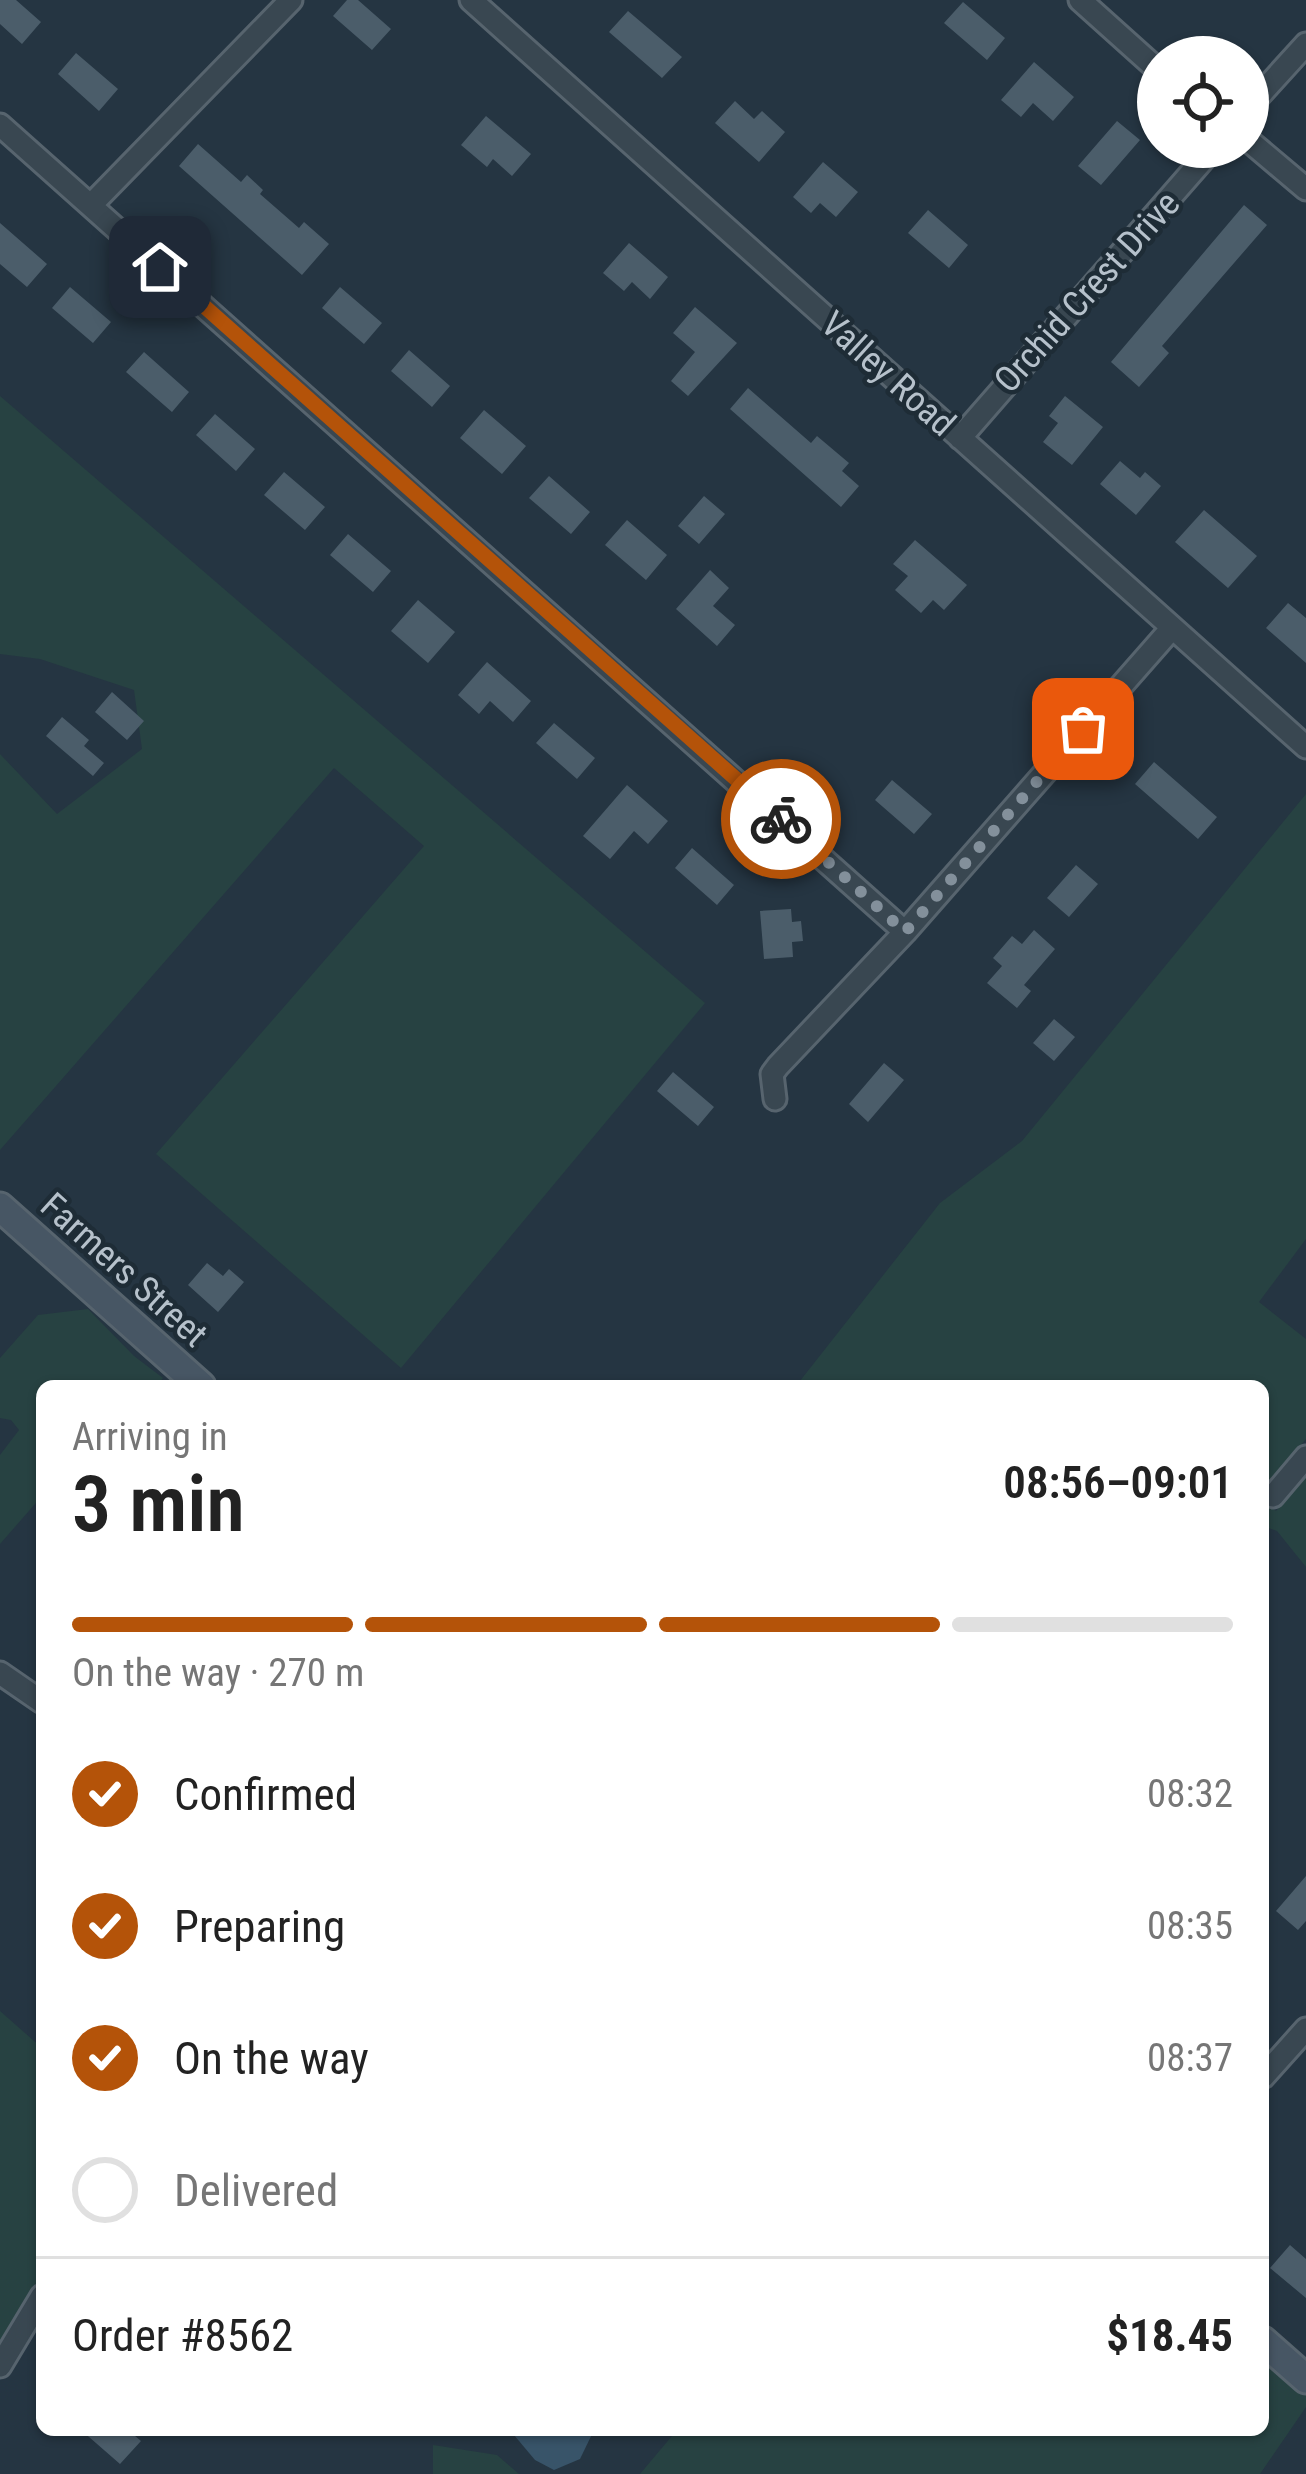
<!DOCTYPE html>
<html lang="en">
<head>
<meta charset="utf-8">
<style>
	:root { --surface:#fff; --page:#f2f2f2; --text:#222; --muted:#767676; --line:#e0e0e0; --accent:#b45309 }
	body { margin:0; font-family:"Roboto Condensed",sans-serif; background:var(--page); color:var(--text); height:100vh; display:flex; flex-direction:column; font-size:45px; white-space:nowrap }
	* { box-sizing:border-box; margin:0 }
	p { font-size:39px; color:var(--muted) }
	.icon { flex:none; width:66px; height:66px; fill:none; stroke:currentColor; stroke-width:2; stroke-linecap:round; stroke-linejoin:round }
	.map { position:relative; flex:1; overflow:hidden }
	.details { position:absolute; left:36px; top:1380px; width:1233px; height:1056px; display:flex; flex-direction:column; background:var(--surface); border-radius:18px; box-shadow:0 3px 9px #0004 }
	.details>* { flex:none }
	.controls { position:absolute; left:1137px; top:36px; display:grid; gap:24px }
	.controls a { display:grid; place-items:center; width:132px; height:132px; border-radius:50%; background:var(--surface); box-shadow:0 3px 9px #0004; font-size:60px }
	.pin { position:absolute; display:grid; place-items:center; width:102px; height:102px; color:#fff; margin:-51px; border-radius:24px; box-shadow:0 6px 18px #0006 }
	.courier { position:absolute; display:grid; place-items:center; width:120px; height:120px; margin:-60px; border:9px solid #b45309; border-radius:50%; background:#fff; color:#222; box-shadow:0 3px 15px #0007 }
	.summary em { font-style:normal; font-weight:600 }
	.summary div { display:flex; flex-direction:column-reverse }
	.summary { display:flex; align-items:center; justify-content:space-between; height:204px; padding:0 36px }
	h1 { font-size:78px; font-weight:600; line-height:90px }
	.bar { display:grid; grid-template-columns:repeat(4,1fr); gap:18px 12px; align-content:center; height:144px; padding:0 36px }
	.bar i { height:15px; border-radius:9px; background:var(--line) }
	.bar .on { background:var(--accent) }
	.bar p { grid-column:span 4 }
	.line { display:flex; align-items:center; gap:30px; padding:0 36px; border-top:3px solid var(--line) }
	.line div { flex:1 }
	ol { padding:0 36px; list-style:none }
	li { display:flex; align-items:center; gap:36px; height:132px }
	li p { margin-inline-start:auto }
	li .icon { padding:12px; border-radius:50%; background:var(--accent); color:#fff; stroke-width:4 }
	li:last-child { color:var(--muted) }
	li i { width:66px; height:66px; border:6px solid var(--line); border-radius:50% }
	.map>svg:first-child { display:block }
	.green { fill:#274242 }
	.water { fill:#385469 }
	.building { fill:#4b5d6a }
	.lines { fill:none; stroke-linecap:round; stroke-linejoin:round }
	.street-casing { stroke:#57646e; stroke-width:27 }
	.secondary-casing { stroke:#57646e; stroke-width:33 }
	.street { stroke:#394751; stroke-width:21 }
	.secondary { stroke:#475664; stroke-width:27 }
	.done { stroke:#83909b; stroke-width:12; stroke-dasharray:0 21.6 }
	.route { stroke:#b45309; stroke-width:15 }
	.labels { text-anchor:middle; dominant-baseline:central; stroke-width:9; stroke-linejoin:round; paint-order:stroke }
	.street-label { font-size:36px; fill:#b6c1cb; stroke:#1e2c36 }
</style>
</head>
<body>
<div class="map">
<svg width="1306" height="2474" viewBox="0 0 1306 2474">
	<rect width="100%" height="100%" fill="#253542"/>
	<!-- green -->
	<path class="green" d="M0,396L705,1003L401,1368L156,1154L424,846L334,768L0,1150V754L57,814L142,749L134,690L40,659L0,654Z
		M1306,794V1239L1259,1302L1306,1339V1439L1263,1489V1386H796L940,1203L1022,1141Z
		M88,1309L134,1356L163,1378L157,1386H42V1496L0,1544V1455L19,1430L11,1420L0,1418V1358L38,1315Z
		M1306,1474V1567L1277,1531L1263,1526V1501L1276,1511Z
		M0,2011L42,2048V2274L0,2343Z
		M1263,2354L1306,2393V2407L1260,2474H640L677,2430H1263Z
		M433,2445L497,2455L519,2474H433Z"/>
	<!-- water -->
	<path class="water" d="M515,2430H594L580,2459L554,2470L535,2460L514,2435Z"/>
	<!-- building -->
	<path class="building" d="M0,0H16L41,22L22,44L0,24Z
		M347,0H358L391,29L372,50L333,16Z
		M963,2L1005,38L987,60L944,23Z
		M628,11L682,57L662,78L609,32Z
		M76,53L118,89L99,111L58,74Z
		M1034,62L1074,97L1053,121L1033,103L1021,117L1001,100Z
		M735,101L754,119L762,111L785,132L759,162L715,123Z
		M486,116L531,154L512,176L493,159L487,167L461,145Z
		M1117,121L1140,140L1101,185L1078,166Z
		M198,144L241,182L247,175L263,190L260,194L299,228L304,222L329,244L302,275L179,166Z
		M823,162L858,192L836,217L820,203L811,213L793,197Z
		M1244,205L1267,225L1162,346L1169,353L1139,387L1111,362Z
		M928,210L968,245L949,268L908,233Z
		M0,223L47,264L27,287L0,264Z
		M629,243L668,277L650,299L632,282L624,291L603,273Z
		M70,287L111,322L93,343L52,308Z
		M340,287L382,323L364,344L322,308Z
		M695,307L737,343L688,396L671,381L695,352L673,333Z
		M409,350L450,386L432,407L391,371Z
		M144,352L189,392L172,412L126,372Z
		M748,388L811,443L817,436L849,463L842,471L859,486L841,507L730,409Z
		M1065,396L1103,427L1072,465L1043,442L1058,423L1049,416Z
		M484,410L526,446L502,474L460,438Z
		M215,414L255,449L236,471L196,435Z
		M1120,461L1140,478L1145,472L1161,486L1136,515L1100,484Z
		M284,472L325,507L305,530L264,495Z
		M549,476L590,512L571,534L529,498Z
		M704,496L725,514L699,544L678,526Z
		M1204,510L1257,556L1228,588L1175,542Z
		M627,520L667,555L646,580L605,545Z
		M348,534L391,571L373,592L330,555Z
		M915,540L967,585L944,610L933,600L921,613L895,590L908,576L893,564Z
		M710,570L729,588L713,606L735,625L717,646L676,609Z
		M418,600L455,632L428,663L391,631Z
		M1288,603L1306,618V663L1266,628Z
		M487,662L531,701L513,722L490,701L479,714L458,695Z
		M112,692L144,721L127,740L95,712Z
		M62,717L89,740L84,746L104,763L93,776L46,736Z
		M554,723L595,758L577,779L536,743Z
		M1154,762L1217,817L1198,839L1135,784Z
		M892,780L932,814L914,834L875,800Z
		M627,785L668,821L648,844L634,831L610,859L583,836Z
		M692,848L734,885L717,905L675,868Z
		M1076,865L1098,884L1069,917L1047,898Z
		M791,909L792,922L801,921L803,941L792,942L793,957L764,959L760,911Z
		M1034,930L1055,949L1024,985L1031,991L1017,1008L987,983L1002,966L993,958L1012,936L1022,944Z
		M1054,1019L1075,1037L1054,1061L1033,1043Z
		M884,1063L904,1080L868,1122L849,1104Z
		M673,1072L714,1107L698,1126L657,1091Z
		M207,1263L223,1276L229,1269L244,1282L218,1312L188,1285Z
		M1306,1876V1921L1298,1930L1276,1911Z
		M1290,2245L1306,2259V2298L1270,2268Z
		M81,2430H128L141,2441L120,2464Z"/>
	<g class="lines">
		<defs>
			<path id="street" d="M471,0L1306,747
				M1080,0L1158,70
				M1248,108L1306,44
				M0,125L905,932
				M1248,140L1306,189
				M91,205L291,0
				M960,438L1214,147
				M775,1099L772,1074L778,1066L905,932L1172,628
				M1273,1496L1306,1457
				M0,1673L42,1702
				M1263,2077L1306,2029
				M0,2366L42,2296"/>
			<path id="secondary" d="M0,1207L201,1386
				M1263,2341L1306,2379"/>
		</defs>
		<!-- street casing -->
		<use href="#street" class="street-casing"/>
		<!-- secondary casing -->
		<use href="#secondary" class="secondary-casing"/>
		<!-- street -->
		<use href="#street" class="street"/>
		<!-- secondary -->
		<use href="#secondary" class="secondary"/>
	</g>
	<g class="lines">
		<!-- done -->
		<path class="done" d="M781,819L905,932L1083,729"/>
		<!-- route -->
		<path class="route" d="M160,267L781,819"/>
	</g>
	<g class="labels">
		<!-- street labels -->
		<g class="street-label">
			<text transform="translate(1087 292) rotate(-48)">Orchid Crest Drive</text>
			<text transform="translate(888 374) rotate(42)">Valley Road</text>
			<text transform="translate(124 1270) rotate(42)">Farmers Street</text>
		</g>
	</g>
</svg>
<div class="controls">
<a><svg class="icon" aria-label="locate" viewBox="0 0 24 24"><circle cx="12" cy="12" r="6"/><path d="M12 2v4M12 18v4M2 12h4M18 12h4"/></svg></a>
</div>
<div class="pin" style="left:1083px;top:729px;background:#ea580c"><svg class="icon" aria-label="bag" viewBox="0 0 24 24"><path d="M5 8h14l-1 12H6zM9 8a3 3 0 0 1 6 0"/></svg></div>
<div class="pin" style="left:160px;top:267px;background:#1f2937"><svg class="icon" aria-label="home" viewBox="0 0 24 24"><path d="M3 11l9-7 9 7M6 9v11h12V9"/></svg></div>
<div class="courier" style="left:781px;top:819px"><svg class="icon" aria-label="bike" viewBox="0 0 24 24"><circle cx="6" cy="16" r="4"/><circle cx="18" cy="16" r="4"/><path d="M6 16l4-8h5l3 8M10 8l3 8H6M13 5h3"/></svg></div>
<section class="details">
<div class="summary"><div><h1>3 min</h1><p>Arriving in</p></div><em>08:56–09:01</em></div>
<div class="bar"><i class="on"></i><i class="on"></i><i class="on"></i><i></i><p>On the way · 270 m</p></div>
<ol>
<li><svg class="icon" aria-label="check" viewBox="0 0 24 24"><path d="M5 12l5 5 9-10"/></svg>Confirmed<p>08:32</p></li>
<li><svg class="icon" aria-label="check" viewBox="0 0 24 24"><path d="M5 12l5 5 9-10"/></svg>Preparing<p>08:35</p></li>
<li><svg class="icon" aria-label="check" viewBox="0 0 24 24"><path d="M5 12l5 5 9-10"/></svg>On the way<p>08:37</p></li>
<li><i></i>Delivered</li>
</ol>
<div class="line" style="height:156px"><div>Order #8562</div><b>$18.45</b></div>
</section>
</div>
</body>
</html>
